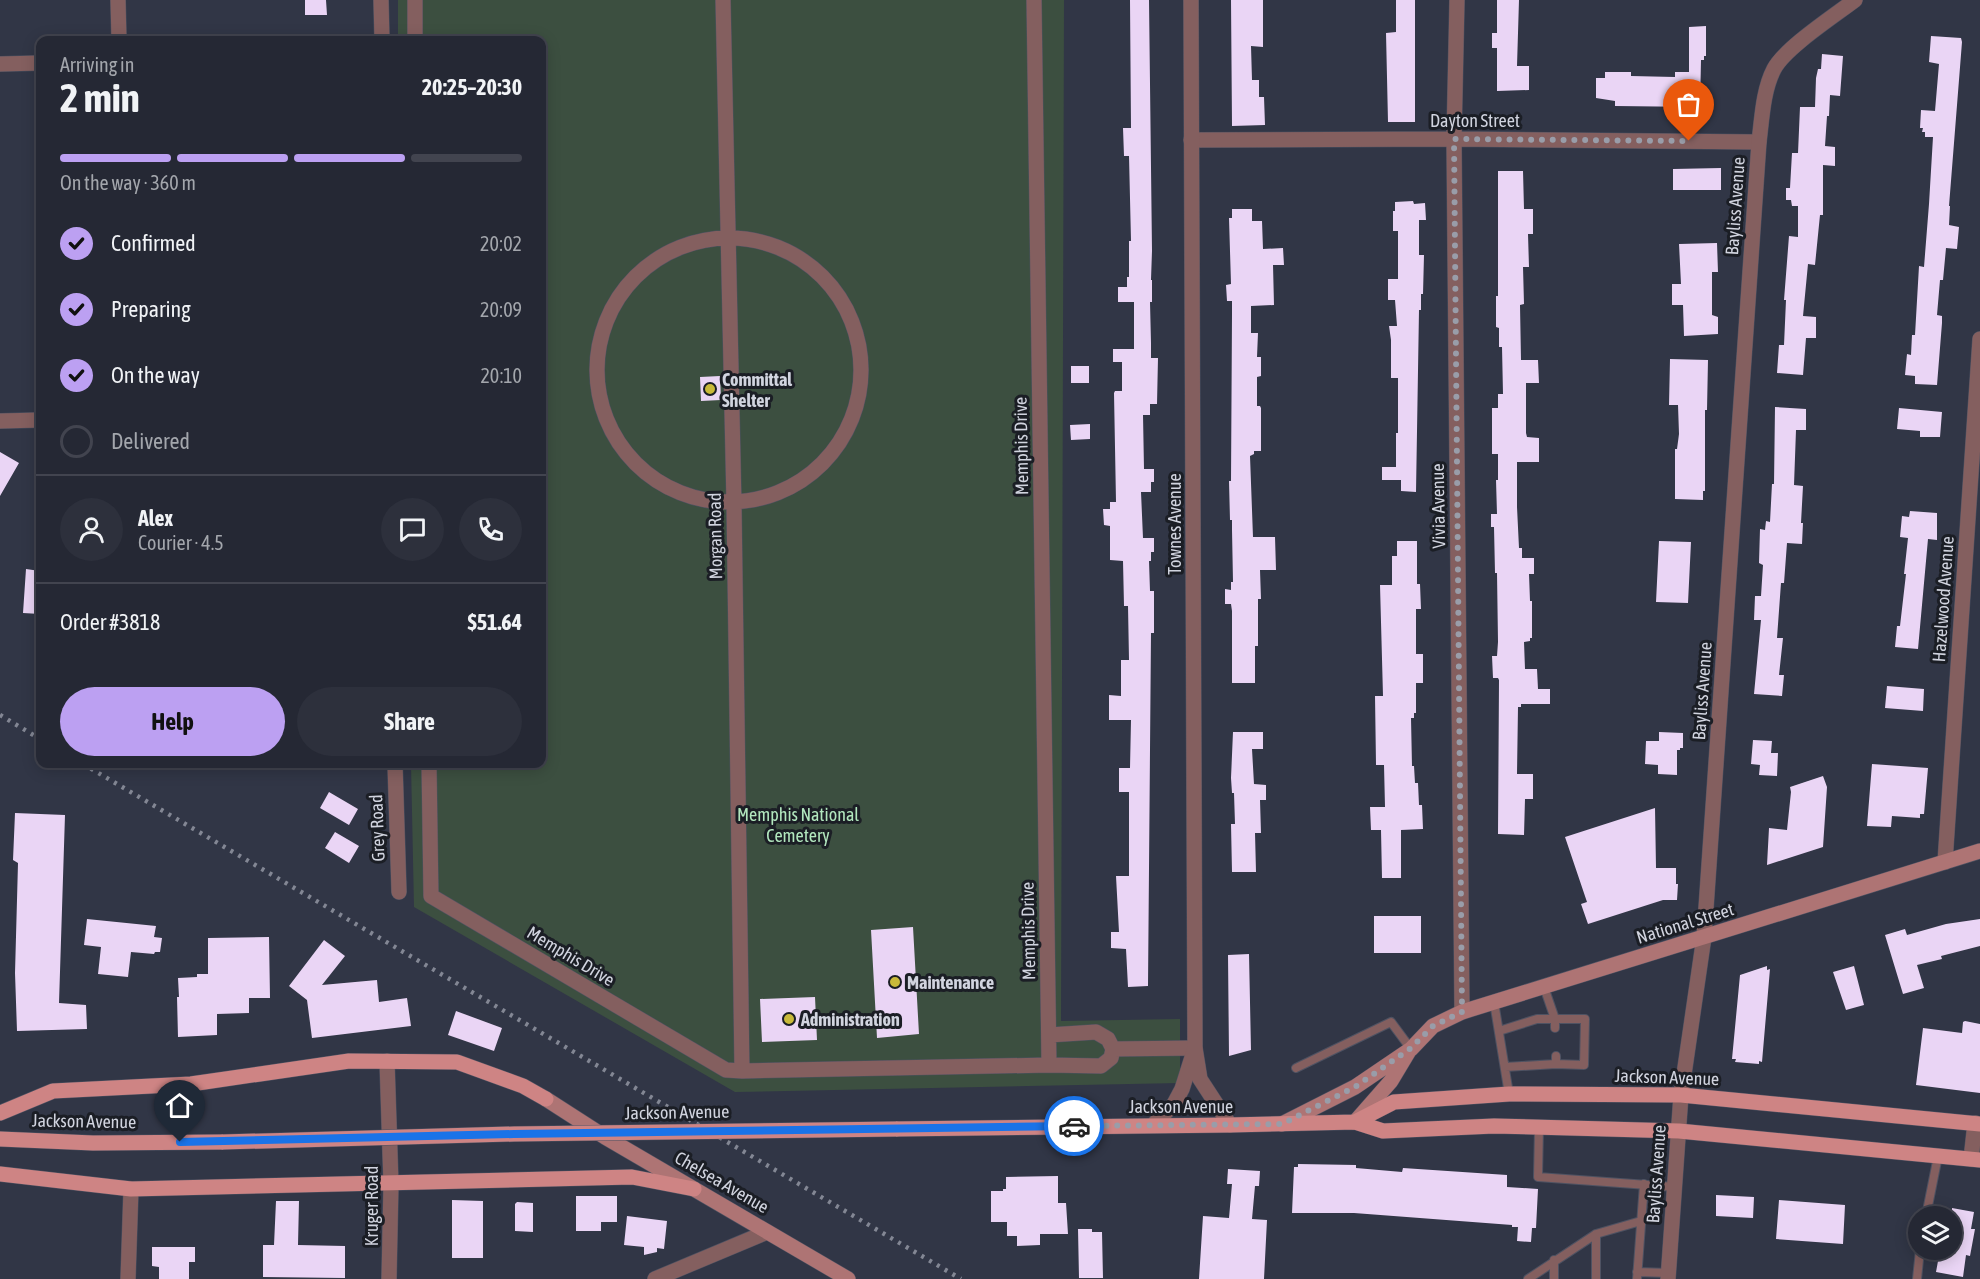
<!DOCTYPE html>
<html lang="en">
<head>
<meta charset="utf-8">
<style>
	:root { --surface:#252834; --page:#2d303c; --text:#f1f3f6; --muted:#a3a6ac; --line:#42444f; --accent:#bca0f2 }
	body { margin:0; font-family:"Asap Condensed",sans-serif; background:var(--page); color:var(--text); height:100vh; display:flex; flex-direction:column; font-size:22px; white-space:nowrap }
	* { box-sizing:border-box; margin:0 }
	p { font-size:20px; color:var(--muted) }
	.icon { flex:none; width:33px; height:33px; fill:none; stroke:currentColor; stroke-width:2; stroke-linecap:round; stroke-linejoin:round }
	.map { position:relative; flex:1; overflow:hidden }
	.panel { position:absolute; left:36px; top:36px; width:510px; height:732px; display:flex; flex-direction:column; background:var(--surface); border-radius:12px; box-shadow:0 3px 15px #0003,0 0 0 2px var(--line) }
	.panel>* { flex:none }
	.buttons { position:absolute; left:1908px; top:1206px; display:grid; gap:12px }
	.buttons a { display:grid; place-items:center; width:54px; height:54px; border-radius:50%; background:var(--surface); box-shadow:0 3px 15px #0003,0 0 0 2px var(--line); font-size:30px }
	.pin { position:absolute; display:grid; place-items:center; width:51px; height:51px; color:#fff; margin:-62px -26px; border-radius:50% 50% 50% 0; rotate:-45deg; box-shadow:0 0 6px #0007 }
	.pin .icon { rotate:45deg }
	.courier { position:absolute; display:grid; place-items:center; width:60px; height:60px; margin:-30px; border:4px solid #1a73e8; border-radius:50%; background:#fff; color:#222; box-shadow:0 2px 8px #0007 }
	.summary em { font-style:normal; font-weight:700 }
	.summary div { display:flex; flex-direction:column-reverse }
	.summary { display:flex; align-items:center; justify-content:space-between; height:102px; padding:0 24px }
	h1 { font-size:39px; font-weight:700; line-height:45px }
	.bar { display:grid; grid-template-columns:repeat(4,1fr); gap:9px 6px; align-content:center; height:72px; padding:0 24px }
	.bar i { height:8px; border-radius:4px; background:var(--line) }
	.bar .active { background:var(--accent) }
	.bar p { grid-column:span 4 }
	.line { display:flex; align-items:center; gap:15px; padding:0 24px; border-top:2px solid var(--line) }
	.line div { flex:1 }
	.round { display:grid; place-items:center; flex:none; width:63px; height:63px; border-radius:32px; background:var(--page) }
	ol { padding:0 24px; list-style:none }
	li { display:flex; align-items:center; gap:18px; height:66px }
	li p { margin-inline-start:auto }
	li .icon { padding:6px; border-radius:50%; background:var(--accent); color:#111; stroke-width:4 }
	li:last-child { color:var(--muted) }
	li i { width:33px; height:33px; border:3px solid var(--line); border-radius:50% }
	.action { display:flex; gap:12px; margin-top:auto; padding:12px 24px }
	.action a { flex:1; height:69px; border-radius:36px; background:var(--accent); color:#111; font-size:24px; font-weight:700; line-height:69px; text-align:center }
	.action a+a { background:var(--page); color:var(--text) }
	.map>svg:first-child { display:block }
	.green { fill:#3c4f40 }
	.building { fill:#ead5f5 }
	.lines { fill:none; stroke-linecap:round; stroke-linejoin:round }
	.service-casing { stroke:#4e5262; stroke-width:10 }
	.minor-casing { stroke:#4e5262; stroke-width:16 }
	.tertiary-casing { stroke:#4e5262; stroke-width:16 }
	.secondary-casing { stroke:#4e5262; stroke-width:16 }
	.primary-casing { stroke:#4e5262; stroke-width:16 }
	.service { stroke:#845f5f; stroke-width:8 }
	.minor { stroke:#845f5f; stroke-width:15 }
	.tertiary { stroke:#845f5f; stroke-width:15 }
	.secondary { stroke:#ae7474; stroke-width:15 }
	.primary { stroke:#ce8484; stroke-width:15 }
	.rail { stroke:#838794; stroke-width:4.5; stroke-dasharray:3 6; stroke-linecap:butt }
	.primary-bridge-casing { stroke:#4e5262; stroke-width:16; stroke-linecap:butt }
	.primary-bridge { stroke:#ce8484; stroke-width:15 }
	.done { stroke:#999da9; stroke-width:6; stroke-dasharray:0 10.8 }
	.route { stroke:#1a73e8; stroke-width:8 }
	.poi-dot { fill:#c9ba3a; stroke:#1b1e25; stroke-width:2 }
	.labels { text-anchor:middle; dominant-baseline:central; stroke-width:6; stroke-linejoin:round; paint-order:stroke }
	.street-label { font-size:18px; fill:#d1d4df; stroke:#1b1e25 }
	.poi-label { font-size:18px; font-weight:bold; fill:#d1d4df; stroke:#1b1e25; text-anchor:start }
	.park-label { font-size:18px; fill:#b2e7be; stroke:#1b1e25 }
</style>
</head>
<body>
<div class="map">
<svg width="1980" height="1279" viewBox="0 0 1980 1279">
	<rect width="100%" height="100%" fill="#313646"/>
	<!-- green -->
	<path class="green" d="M398,0H1064L1061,1021L1180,1019V1083L735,1092L414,907L411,764H542V40H398Z"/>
	<!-- building -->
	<path class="building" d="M305,0H326L327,15H305Z
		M1130,0H1149L1152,251L1151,280H1152V302H1150L1151,343V358H1158L1157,404H1150V415H1143L1144,469H1154V482H1151V492H1141L1143,538H1154V552H1151V561H1149L1150,591H1154V633H1151L1148,986L1128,987L1126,949L1111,948V932H1119L1116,876H1129V792H1119V768H1130L1131,720H1109V695L1121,696V660H1129L1128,606H1124L1123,561L1110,560V526L1104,525L1103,509H1110V502H1116L1114,393L1115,391H1122V362H1113V349H1134V302H1118V287H1127V277H1129V241H1131L1129,156H1124L1123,128H1131Z
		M1231,0H1263V47L1251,46L1252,80H1259V97H1264L1265,125L1232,126Z
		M1396,0H1415V122H1388L1386,33L1396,32Z
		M1497,0H1519L1517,66H1529V90L1497,91V48H1492V33H1497Z
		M1706,26V56H1704V60H1701L1700,107L1615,106V101L1596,98V78H1605V72H1631V76L1675,77V72H1689V27Z
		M1931,36L1961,38L1962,42L1949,206H1950L1949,225L1959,227L1957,249L1946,248L1943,280H1940L1937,315L1942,316V323L1937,385L1915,384V376L1905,375L1907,354L1911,355L1912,335H1915L1919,266L1924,267L1929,204L1933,137H1925V132H1922L1923,128H1920L1921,110L1935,111L1939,64L1929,62Z
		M1822,54L1843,56L1840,96L1830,95L1829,116H1827L1825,146L1835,147V166L1823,165V215H1820L1815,265L1808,264L1803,316L1816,317V338H1806L1803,375L1777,373L1779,345H1784L1786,300H1784L1789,236L1798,237V206H1792L1791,200H1786V188H1790L1792,153H1798L1800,107H1815L1816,78L1818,69H1821Z
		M1721,168V190H1673V169Z
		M1498,171H1523L1524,209H1533V234H1528L1529,267H1523L1524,304L1520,305L1521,360H1538L1539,383H1526V433L1527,437L1539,438V462H1517V507L1519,548H1522V558H1534V574H1529L1530,601H1532V638H1530V641L1524,642L1525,669H1537L1538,689H1550V704H1521V707H1518L1517,774H1533V799H1525L1524,835L1498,834L1499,680L1498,678H1493L1492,656H1497L1498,642L1497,573H1495L1494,527H1491V514H1497L1496,480H1498V454H1492V408H1498V394H1503L1502,347H1499V328L1496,327V296H1498Z
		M1413,201L1414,204L1425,203L1426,220H1419V255H1424L1423,294H1421V310H1419L1416,492L1401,491V480H1382V467H1396V433H1398V378H1391V340L1389,326H1397L1395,300H1388V279H1398V231H1393V211H1395V202Z
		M1232,209H1252V221H1262L1263,249L1283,248L1284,265H1273L1274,305L1251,306V333H1258L1257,357H1261V376L1257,377V406H1260L1261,408V451H1254V454L1250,456L1253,537H1275L1276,570H1260L1261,599H1258V646H1255V683H1232V611L1231,604H1225V589L1231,590V582H1233L1232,530V520H1230L1229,481H1231L1232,314V301H1227L1226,285L1231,284L1229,218H1232Z
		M1717,243L1718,272H1712V315L1718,317V334L1684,336L1683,305H1672V284H1681L1679,244Z
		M1670,359L1708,360L1707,410H1705V491H1703V500L1675,499V449H1677L1679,434L1678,405H1669Z
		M1071,366H1089V383H1071Z
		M720,376L721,400L701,401L700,377Z
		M1775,407L1806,409V430H1796L1794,485L1803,486L1801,523H1803L1802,544L1787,543L1784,583H1781L1777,638H1783L1779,675H1784L1782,696L1754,694L1761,620H1754L1755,596H1761L1763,565L1759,563L1760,529L1765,530L1766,521L1770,522L1772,484H1774Z
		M1899,408L1942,412L1940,437H1920V431L1897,429Z
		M1090,424V439L1071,440L1070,425Z
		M0,452L19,463L0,496Z
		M1910,511L1937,513V540L1928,539L1918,649L1895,647L1897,626H1900L1906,574H1904L1908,538L1900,537L1902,516L1909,517Z
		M1397,541H1417V584H1420L1421,609H1416V654H1423V683H1416V713H1414V718H1411L1412,766H1414L1415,783H1418L1419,805H1422L1423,829L1401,830V878H1382L1381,830H1371L1370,807H1385L1384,765H1376L1375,696H1383L1380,585H1392V556H1397Z
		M1659,541L1691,542L1688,603L1656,602Z
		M26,569L40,571V614L23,613Z
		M1887,686L1924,689L1923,711L1885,708Z
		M1233,732H1263V749H1252L1254,784L1266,785V800H1260L1261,833H1255L1256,872H1232L1231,824H1235L1234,793H1232L1231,778Z
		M1659,732L1683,733V748H1680V750H1677V775L1658,774V765L1645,764L1646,741H1659Z
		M1753,740L1772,741L1771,753H1778L1777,776L1759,775L1760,765L1751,764Z
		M1872,764L1928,768L1924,814H1920V818L1892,816L1891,827L1867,826Z
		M1823,776L1827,787L1823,847L1767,865L1769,828L1787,830L1791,792L1790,787Z
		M329,792L358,809L349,825L320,808Z
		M1655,808L1656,868H1676V884H1678L1677,900H1663L1588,924L1581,904L1587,902L1565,837Z
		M15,813L65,815L59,1003L86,1005L87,1029L17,1031L15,973L18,863L13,860Z
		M335,832L359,846L349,863L325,848Z
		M1374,916H1421V953H1374Z
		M87,919L156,926L154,937L162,938L160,952H155L154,954L131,952L128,977L98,974L101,947L84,945Z
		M1980,919V946L1941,956L1942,959L1917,965L1924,988L1903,994L1885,935L1905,929L1907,935L1946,924Z
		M913,927L919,1034L877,1038L871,930Z
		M269,937L270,998H249V1013L217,1014V1035L178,1037L177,997H179L178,978L197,977V974H208V938Z
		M324,940L345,956L322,985L377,980L379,1002L407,998L411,1026L312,1038L307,1000L289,986Z
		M1249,954L1251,1050L1229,1056L1228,955Z
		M1767,966V970L1770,969L1762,1062L1759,1061V1064L1735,1062L1736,1059H1732L1740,975Z
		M1854,966L1864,1005L1846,1010L1833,972Z
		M815,997L817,1040L762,1042L760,999Z
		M456,1011L502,1028L494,1051L448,1035Z
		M1965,1021L1980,1024V1093L1916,1085L1923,1028L1962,1033L1963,1022Z
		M1298,1164L1356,1165V1168L1402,1172L1403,1168L1507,1175V1187L1538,1189L1536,1228H1532L1531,1242L1517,1241L1518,1227H1512V1225L1354,1213H1292L1294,1167H1298Z
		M1228,1169L1260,1171L1259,1186H1255L1252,1219L1267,1220L1264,1279H1199L1203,1216L1229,1218L1232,1184H1227Z
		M1058,1176V1203H1066L1068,1234H1040V1245L1017,1246V1236H1007V1222H991V1191H1003V1189H1006V1177Z
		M1716,1195L1754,1197L1753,1218L1716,1216Z
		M576,1196H617V1222H601V1231H576Z
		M452,1200L483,1201V1258H452Z
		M1779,1200L1845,1205L1843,1244L1776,1239Z
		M276,1201H299L298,1245L345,1246V1278L263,1277V1245H274Z
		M517,1202L533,1203V1232L515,1231V1204Z
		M1952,1208L1974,1212L1971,1229H1975L1970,1256L1966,1255L1963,1277L1936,1272L1940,1250H1952Z
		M627,1216L667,1221L664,1249L657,1248V1252L644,1255V1247L624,1245Z
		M1078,1229H1092V1232H1102L1103,1278H1079Z
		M152,1247H195V1262H189V1279H159V1267L152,1266Z"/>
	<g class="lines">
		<defs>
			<path id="service" d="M1544,987L1555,1019V1028
				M1494,1002L1509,1094
				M1499,1031L1537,1019H1585L1584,1065L1556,1064
				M1505,1067L1556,1064V1056
				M1296,1068L1391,1022L1411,1049
				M1539,1127L1538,1177L1675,1187
				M1926,1216L1938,1156
				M1554,1260V1279
				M1637,1272L1669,1273
				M1528,1279L1596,1234L1641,1221
				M1596,1279V1234
				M1637,1279L1644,1184
				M1917,1279L1920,1250"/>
			<path id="minor" d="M118,0L119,40
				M381,0L382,40
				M415,0V40
				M723,0L734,504L742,1071
				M1457,0L1454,139L1462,1012
				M0,64L40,63
				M1191,140L1454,139L1759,142
				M597 370a132 132 0 1 1 264 0a132 132 0 1 1-264 0Z
				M0,421L40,420
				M395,764L399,892
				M429,764L431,896L726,1070L742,1071L1049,1065L1034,0
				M1945,862L1980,339
				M1049,1035L1096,1032L1108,1039L1113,1049L1111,1058L1101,1066L1049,1065
				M1113,1049L1195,1048
				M387,1061L391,1184L389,1279
				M1971,1159L1975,1123
				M128,1279L131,1189
				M655,1279L767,1232"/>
			<path id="tertiary" d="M1191,0L1195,1048L1200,1079L1230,1125
				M1153,1125L1174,1104L1182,1089L1194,1051
				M1668,1279L1681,1095L1704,937L1759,142C1762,118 1763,90 1774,69C1785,48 1834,16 1855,0"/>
			<path id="secondary" d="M546,1099L605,1137L848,1279
				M1355,1122L1391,1081L1409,1051
				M1282,1124L1355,1087L1411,1049L1433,1026L1462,1012L1980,851"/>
			<path id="primary" d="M0,1113L53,1091L191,1084L349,1061L457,1062L523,1086L546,1099
				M1355,1122L1394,1102L1509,1094L1681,1095L1980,1124
				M896,1129L1230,1125L1355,1122L1383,1131L1494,1126L1679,1131L1980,1160
				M0,1139L93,1143L223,1142
				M0,1174L131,1189L632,1177L694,1189"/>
		</defs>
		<!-- service casing -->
		<use href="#service" class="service-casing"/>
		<!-- minor casing -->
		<use href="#minor" class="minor-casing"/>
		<!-- tertiary casing -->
		<use href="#tertiary" class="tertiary-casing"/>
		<!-- secondary casing -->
		<use href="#secondary" class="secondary-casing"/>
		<!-- primary casing -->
		<use href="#primary" class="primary-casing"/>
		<!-- service -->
		<use href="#service" class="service"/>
		<!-- minor -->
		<use href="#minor" class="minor"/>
		<!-- tertiary -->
		<use href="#tertiary" class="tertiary"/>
		<!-- secondary -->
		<use href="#secondary" class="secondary"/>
		<!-- primary -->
		<use href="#primary" class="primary"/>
		<!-- rail -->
		<path class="rail" d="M0,715L40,739
			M83,764L961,1279"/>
		<defs>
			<path id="primary-bridge" d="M223,1142L514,1134L896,1129"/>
		</defs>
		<!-- primary-bridge casing -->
		<use href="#primary-bridge" class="primary-bridge-casing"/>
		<!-- primary-bridge -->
		<use href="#primary-bridge" class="primary-bridge"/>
	</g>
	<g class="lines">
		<!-- done -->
		<path class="done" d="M1074,1126L1282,1124L1355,1087L1411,1048L1433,1026L1462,1012L1454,139L1689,141"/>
		<!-- route -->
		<path class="route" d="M180,1142L514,1134L1074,1126"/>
	</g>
	<!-- markers -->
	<g class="poi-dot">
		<circle cx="710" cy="389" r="6"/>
		<circle cx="895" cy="982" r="6"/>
		<circle cx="789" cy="1019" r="6"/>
	</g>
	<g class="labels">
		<!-- street labels -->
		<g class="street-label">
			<text x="1475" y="120">Dayton Street</text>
			<text transform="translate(1735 206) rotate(-86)">Bayliss Avenue</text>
			<text transform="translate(1021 446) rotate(-91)">Memphis Drive</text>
			<text transform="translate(1438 506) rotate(-91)">Vivia Avenue</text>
			<text transform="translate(1174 524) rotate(-90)">Townes Avenue</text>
			<text transform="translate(715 536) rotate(-91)">Morgan Road</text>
			<text transform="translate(1943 599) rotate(-86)">Hazelwood Avenue</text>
			<text transform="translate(1702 691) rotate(-86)">Bayliss Avenue</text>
			<text transform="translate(377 828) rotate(-92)">Grey Road</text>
			<text transform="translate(1685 923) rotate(-17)">National Street</text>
			<text transform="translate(1028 931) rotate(-91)">Memphis Drive</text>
			<text transform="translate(571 956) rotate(31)">Memphis Drive</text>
			<text transform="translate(1667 1077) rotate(2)">Jackson Avenue</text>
			<text x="1181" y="1106">Jackson Avenue</text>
			<text transform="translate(677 1112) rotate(-1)">Jackson Avenue</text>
			<text transform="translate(84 1121) rotate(1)">Jackson Avenue</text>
			<text transform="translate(1656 1174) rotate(-86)">Bayliss Avenue</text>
			<text transform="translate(722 1182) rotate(30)">Chelsea Avenue</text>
			<text transform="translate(371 1206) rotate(-90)">Kruger Road</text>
		</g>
		<!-- poi labels -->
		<g class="poi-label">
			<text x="722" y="379">Committal<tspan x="722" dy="21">Shelter</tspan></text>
			<text x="907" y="982">Maintenance</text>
			<text x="801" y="1019">Administration</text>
		</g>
		<!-- park labels -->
		<g class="park-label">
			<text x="798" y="814">Memphis National<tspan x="798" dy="21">Cemetery</tspan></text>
		</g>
	</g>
</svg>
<div class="buttons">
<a><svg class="icon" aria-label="layers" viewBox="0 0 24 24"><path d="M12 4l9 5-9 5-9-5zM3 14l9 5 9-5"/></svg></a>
</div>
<div class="pin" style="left:1689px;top:141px;background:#ea580c"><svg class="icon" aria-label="bag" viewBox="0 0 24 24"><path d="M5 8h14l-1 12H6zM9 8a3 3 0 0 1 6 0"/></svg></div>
<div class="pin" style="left:180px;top:1142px;background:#1f2937"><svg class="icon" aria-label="home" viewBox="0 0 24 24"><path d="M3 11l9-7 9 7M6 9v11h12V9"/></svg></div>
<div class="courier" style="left:1074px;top:1126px"><svg class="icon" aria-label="car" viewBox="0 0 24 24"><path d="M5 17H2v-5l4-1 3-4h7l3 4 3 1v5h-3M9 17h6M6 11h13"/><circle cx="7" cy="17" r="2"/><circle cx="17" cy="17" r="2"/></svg></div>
<section class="panel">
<div class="summary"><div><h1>2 min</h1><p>Arriving in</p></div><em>20:25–20:30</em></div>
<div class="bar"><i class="active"></i><i class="active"></i><i class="active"></i><i></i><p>On the way · 360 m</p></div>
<ol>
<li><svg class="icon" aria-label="check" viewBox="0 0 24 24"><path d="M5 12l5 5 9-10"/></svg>Confirmed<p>20:02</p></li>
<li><svg class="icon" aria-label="check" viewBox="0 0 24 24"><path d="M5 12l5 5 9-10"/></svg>Preparing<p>20:09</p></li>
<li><svg class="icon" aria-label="check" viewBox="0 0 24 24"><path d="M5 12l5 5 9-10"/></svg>On the way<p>20:10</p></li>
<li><i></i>Delivered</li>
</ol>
<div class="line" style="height:108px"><a class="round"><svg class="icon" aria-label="person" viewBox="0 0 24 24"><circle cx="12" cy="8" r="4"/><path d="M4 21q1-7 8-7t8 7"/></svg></a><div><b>Alex</b><p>Courier · 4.5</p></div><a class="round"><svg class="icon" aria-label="chat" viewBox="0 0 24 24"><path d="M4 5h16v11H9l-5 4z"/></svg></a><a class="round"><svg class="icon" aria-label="phone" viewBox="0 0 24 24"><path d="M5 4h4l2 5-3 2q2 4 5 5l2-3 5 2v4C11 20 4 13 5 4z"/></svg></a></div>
<div class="line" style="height:78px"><div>Order #3818</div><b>$51.64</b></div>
<div class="action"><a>Help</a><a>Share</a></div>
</section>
</div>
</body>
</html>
